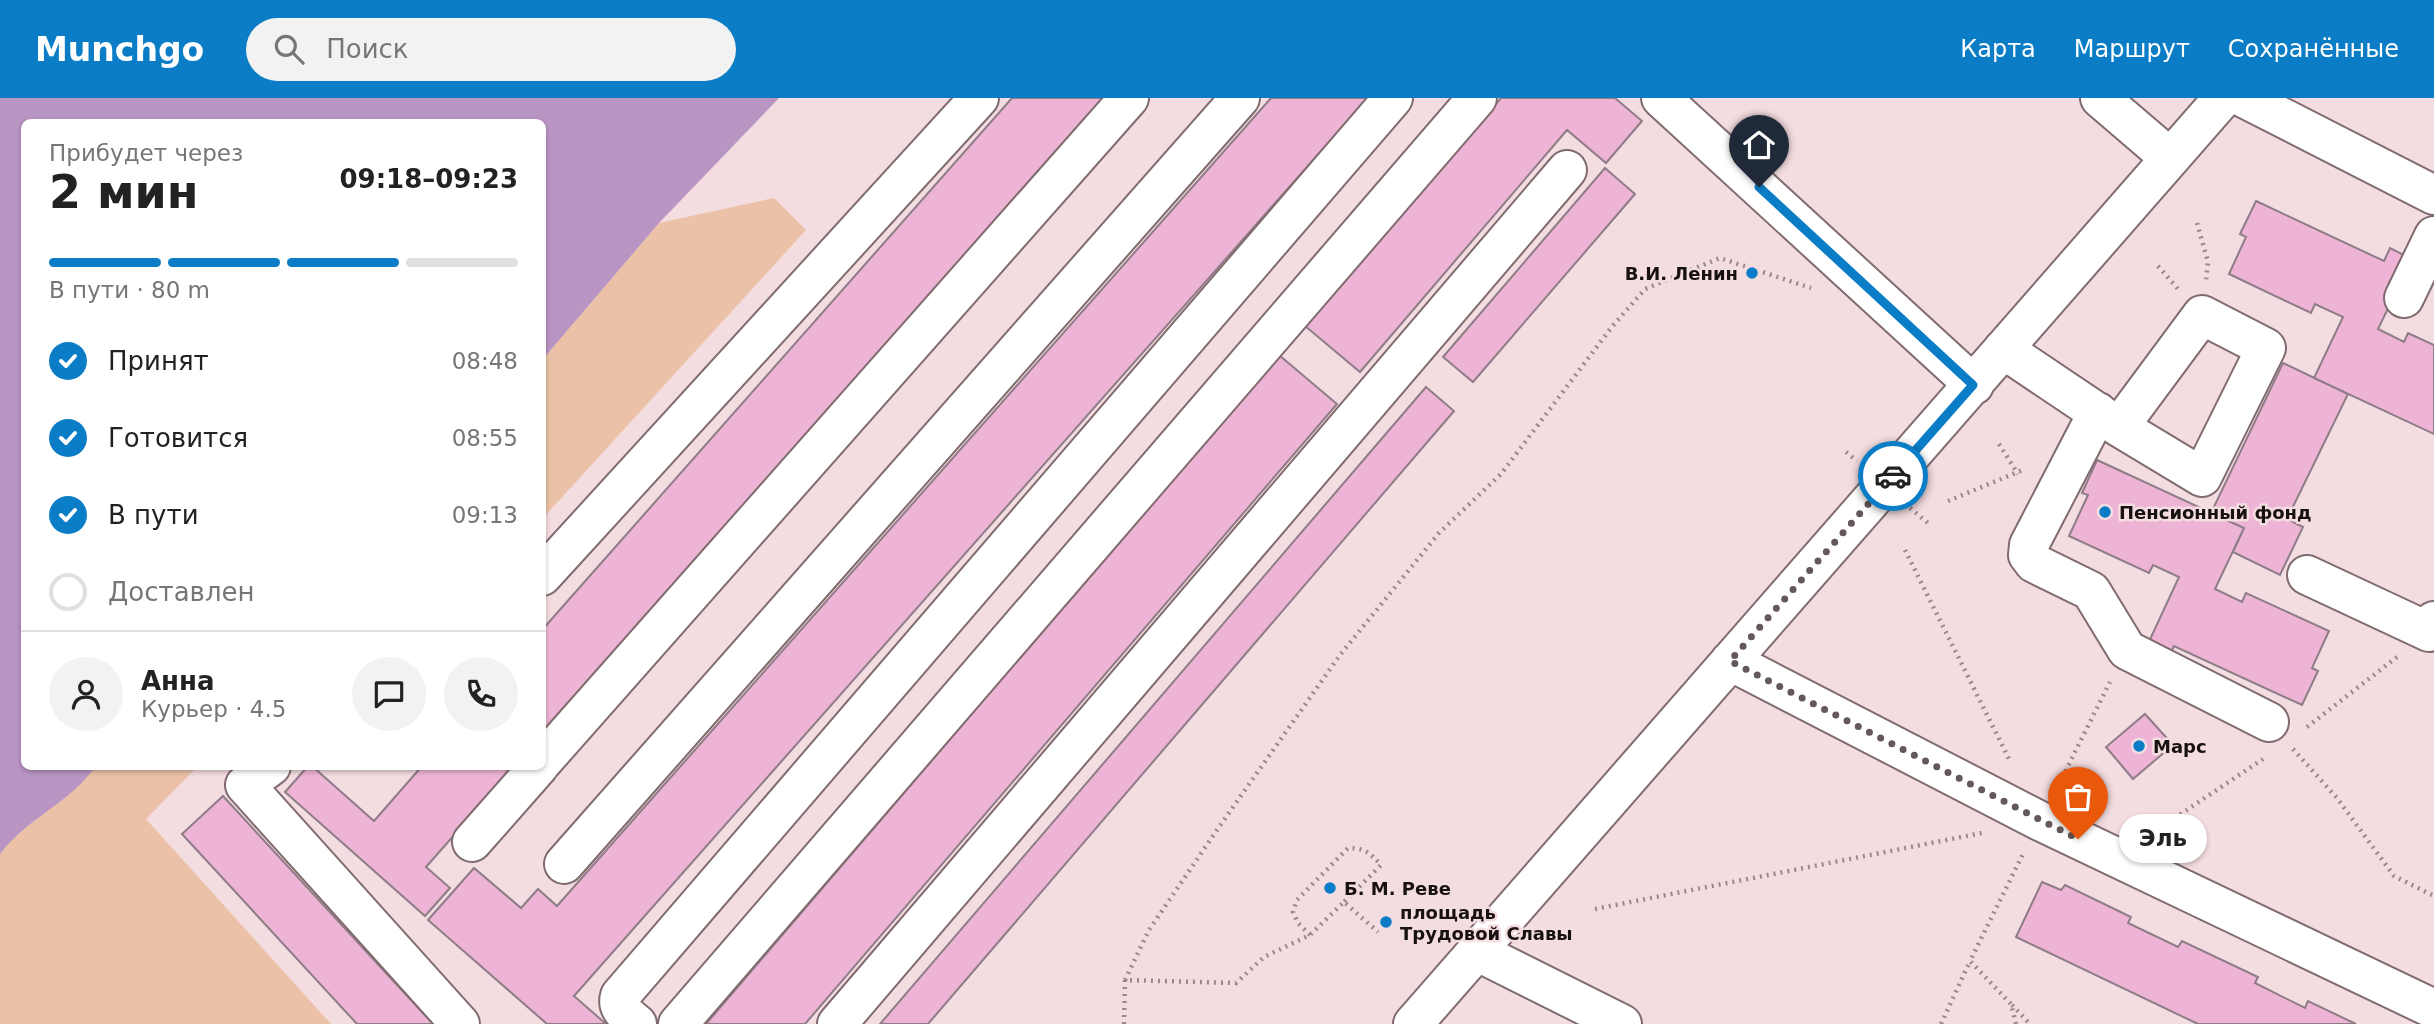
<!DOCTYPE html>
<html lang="ru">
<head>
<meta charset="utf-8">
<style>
	:root { --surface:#fff; --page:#f2f2f2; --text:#222; --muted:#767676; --line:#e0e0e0; --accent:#0a7dc6 }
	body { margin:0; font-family:"DejaVu Sans",sans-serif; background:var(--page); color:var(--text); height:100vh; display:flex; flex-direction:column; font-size:26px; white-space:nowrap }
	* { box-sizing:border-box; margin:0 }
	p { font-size:23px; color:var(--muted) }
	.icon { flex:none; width:38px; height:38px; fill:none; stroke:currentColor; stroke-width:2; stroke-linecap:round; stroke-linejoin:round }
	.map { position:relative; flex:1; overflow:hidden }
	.panel { position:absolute; left:21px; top:21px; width:525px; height:651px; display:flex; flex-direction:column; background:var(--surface); border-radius:10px; box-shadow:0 2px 5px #0004 }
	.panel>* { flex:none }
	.pin { position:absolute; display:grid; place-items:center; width:60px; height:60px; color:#fff; margin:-72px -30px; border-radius:50% 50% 50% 0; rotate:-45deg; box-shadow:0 0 7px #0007 }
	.pin .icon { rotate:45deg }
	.courier { position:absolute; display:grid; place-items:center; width:70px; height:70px; margin:-35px; border:5px solid #0a7dc6; border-radius:50%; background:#fff; color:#222; box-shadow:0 2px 9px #0007 }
	.bubble { position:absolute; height:49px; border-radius:24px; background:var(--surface); box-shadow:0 2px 5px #0004; font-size:23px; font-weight:700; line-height:49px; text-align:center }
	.overview em { font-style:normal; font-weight:700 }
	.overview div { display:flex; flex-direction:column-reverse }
	.overview { display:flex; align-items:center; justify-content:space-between; height:119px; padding:0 28px }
	h1 { font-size:46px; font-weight:700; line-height:52px }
	.bar { display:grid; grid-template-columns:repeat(4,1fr); gap:10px 7px; align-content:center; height:84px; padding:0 28px }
	.bar i { height:9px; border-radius:5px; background:var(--line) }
	.bar .current { background:var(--accent) }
	.bar p { grid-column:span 4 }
	.line { display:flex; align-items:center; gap:18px; padding:0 28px; border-top:2px solid var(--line) }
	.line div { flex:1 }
	.round { display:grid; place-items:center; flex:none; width:74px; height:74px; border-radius:37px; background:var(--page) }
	ol { padding:0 28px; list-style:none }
	li { display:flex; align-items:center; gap:21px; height:77px }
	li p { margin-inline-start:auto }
	li .icon { padding:7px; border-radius:50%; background:var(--accent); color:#fff; stroke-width:4 }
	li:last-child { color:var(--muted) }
	li i { width:38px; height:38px; border:4px solid var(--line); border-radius:50% }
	header { display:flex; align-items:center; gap:42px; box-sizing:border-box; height:98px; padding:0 35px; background:var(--accent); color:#fff }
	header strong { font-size:33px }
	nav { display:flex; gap:38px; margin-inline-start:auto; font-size:24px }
	.search { width:490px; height:63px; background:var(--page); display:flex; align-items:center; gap:18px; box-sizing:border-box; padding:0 24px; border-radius:38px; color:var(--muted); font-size:26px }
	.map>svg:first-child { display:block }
	.green { fill:#ebc2a7 }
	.water { fill:#b995c4 }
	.building { fill:#edb4d6; stroke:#8e7c86; stroke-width:2 }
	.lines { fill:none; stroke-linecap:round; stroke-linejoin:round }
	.minor-casing { stroke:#806b6f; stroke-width:42 }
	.path { stroke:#99898c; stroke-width:4.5; stroke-dasharray:2 5; stroke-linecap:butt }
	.minor { stroke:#fff; stroke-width:38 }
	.done { stroke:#65585a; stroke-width:7; stroke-dasharray:0 12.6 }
	.route { stroke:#0a7dc6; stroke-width:9 }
	.poi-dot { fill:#0a7dc6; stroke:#f4dde1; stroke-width:2.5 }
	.labels { text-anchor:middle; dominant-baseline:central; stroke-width:5; stroke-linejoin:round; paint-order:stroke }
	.poi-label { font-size:18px; font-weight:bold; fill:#181112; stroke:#f4dde1; text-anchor:start }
</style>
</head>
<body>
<header>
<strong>Munchgo</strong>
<div class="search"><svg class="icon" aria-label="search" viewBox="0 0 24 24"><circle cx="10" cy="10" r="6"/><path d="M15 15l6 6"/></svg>Поиск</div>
<nav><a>Карта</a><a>Маршрут</a><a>Сохранённые</a></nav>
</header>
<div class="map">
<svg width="2434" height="926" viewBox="0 0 2434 926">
	<rect width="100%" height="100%" fill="#f4dde1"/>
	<!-- green -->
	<path class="green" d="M774,100L806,132L543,420V261L659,125Z
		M95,668L197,669L146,721L331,926H0V756C26,720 71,704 95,668Z"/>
	<!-- water -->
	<path class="water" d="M0,0H779L659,125L543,261L542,24H24V668L95,669C71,704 26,721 0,756Z"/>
	<!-- building -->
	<path class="building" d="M1012,0H1105L542,637V532Z
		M1271,0H1368L574,898L606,926H547L428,822L474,770L521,810L538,791L557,808Z
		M1501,0H1615L1642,23L1606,65L1567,32L1360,274L1305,228Z
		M1605,70L1635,96L1473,284L1443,259Z
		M2256,103L2384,163L2390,150L2412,161L2378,231L2404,244L2408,235L2434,247V336L2314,280L2343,219L2315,206L2311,215L2229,176L2246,139L2240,136Z
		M1279,257L1337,306L805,926H706Z
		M2283,265L2348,296L2287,421L2303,429L2280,477L2233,454L2244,430L2211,415Z
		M1426,289L1454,313L928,926H880Z
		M2097,362L2244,430L2215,491L2242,504L2246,495L2329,533L2312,570L2318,573L2302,607L2174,548L2168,560L2146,550L2179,479L2153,467L2149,475L2069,438L2088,397L2082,395Z
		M2145,616L2173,647L2133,681L2106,649Z
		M308,668H312L374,723L422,668H515L426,769L450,790L425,818L285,694Z
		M223,698L433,926H357L182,736Z
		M2042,784L2061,792L2065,787L2131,819L2128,825L2178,849L2182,843L2258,879L2255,885L2305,910L2308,903L2356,926H2198L2016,839Z"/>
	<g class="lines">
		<defs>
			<path id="minor" d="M1661,0L1974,287
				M2100,0L2170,60
				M2244,0L2434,97
				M2404,200L2434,138
				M2003,251L2119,329L2202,217L2266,250L2202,379L2119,329
				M2098,314L2029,447L2028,457L2034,465L2091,493L2127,552L2269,624
				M2307,477L2429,534L2434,523
				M542,478L979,0
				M1730,563L2040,723L2434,911
				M542,664L1129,0
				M271,668L245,687L460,926
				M472,744L539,668
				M564,766L1240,0
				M1476,853L1622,926
				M637,926C628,918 616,911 620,898L1393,0
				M678,926L1477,0
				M837,926L1567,72
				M1413,926L2223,0"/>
		</defs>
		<!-- minor casing -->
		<use href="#minor" class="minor-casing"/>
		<!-- path -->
		<path class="path" d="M2197,125L2208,164L2206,182
			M2158,168L2178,191
			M1999,346L2018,376
			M1846,354L1857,363
			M1948,403L2025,371
			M1910,410L1928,425
			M1905,452L2011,665
			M2307,629L2397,559
			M2293,651L2337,700L2394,778L2434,798
			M2056,692L2110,584
			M2151,736L2263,661
			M1595,811L1982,735
			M1310,837L1298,825L1293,814L1297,802L1348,750C1365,750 1370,755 1381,767L1344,804
			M1125,882L1149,832L1219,729L1340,557L1439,435L1501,376L1611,230L1645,191L1720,160L1811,190
			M2012,907L2030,926
			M1124,926L1125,882L1236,885L1264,859L1310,837L1344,804L1378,834
			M1941,926L1970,863
			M2016,926L2011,906L1970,863L2023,756"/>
		<!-- minor -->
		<use href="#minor" class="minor"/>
	</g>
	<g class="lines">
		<!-- done -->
		<path class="done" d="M1893,378L1730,563L2078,741"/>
		<!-- route -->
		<path class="route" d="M1759,89L1973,287L1893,378"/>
	</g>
	<!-- markers -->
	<g class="poi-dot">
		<circle cx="1752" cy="175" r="7"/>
		<circle cx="2105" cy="414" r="7"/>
		<circle cx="2139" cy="648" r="7"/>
		<circle cx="1330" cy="790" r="7"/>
		<circle cx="1386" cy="824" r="7"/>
	</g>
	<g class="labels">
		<!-- poi labels -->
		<g class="poi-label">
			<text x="1738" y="175" text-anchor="end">В.И. Ленин</text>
			<text x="2119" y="414">Пенсионный фонд</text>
			<text x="2153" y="648">Марс</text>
			<text x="1344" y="790">Б. М. Реве</text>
			<text x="1400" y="814">площадь<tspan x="1400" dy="21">Трудовой Славы</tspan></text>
		</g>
	</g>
</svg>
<div class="pin" style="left:2078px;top:741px;background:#ea580c"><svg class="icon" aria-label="bag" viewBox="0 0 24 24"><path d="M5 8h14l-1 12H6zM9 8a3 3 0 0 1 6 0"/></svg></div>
<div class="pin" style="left:1759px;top:89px;background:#1f2937"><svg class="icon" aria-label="home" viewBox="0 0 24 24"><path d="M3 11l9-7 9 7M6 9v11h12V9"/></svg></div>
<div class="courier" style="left:1893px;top:378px"><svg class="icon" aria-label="car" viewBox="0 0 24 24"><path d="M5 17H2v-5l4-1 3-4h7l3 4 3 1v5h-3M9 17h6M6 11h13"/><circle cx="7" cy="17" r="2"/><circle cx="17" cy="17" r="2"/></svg></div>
<div class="bubble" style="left:2119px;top:716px;width:88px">Эль</div>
<section class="panel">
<div class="overview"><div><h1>2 мин</h1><p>Прибудет через</p></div><em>09:18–09:23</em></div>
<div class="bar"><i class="current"></i><i class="current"></i><i class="current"></i><i></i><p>В пути · 80 m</p></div>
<ol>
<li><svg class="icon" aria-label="check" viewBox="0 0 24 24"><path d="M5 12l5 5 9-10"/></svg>Принят<p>08:48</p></li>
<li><svg class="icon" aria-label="check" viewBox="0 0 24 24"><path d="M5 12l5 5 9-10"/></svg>Готовится<p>08:55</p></li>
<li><svg class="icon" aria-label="check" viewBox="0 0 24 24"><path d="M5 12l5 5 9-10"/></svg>В пути<p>09:13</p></li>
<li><i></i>Доставлен</li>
</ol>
<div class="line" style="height:126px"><a class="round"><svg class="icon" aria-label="person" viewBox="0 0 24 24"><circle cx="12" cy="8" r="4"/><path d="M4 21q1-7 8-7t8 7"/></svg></a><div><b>Анна</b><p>Курьер · 4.5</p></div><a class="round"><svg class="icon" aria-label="chat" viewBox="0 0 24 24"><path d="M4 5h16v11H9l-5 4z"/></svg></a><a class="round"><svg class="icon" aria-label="phone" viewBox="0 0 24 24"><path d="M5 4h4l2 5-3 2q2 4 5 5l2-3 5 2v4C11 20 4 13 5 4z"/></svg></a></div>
</section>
</div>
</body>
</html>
